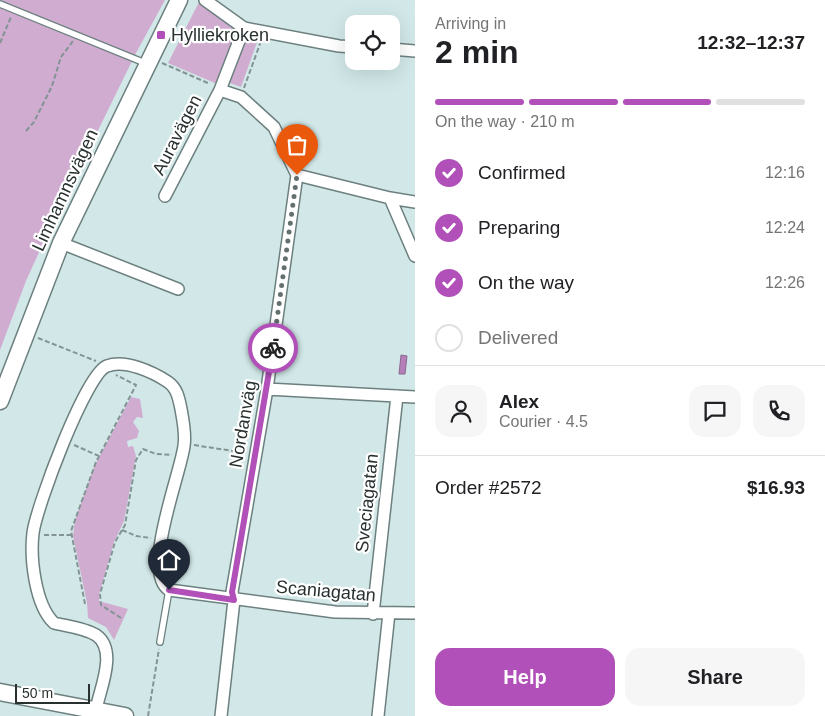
<!DOCTYPE html>
<html lang="en">
<head>
<meta charset="utf-8">
<style>
	:root { --surface:#fff; --page:#f6f6f6; --text:#202124; --muted:#757577; --line:#e0e0e0; --accent:#b150b8 }
	body { margin:0; font-family:Arial,sans-serif; background:var(--page); color:var(--text); height:100vh; display:flex; flex-direction:column; font-size:19px; white-space:nowrap }
	* { box-sizing:border-box; margin:0 }
	p { font-size:16px; color:var(--muted) }
	.icon { flex:none; width:28px; height:28px; fill:none; stroke:currentColor; stroke-width:2; stroke-linecap:round; stroke-linejoin:round }
	.map { position:relative; flex:1; overflow:hidden }
	.panel { display:flex; flex-direction:column; background:var(--surface); width:410px }
	.panel>* { flex:none }
	.tools { position:absolute; left:345px; top:15px; display:grid; gap:10px }
	.tools a { display:grid; place-items:center; width:55px; height:55px; border-radius:10px; background:var(--surface); box-shadow:0 5px 20px #0002; font-size:25px }
	.scale { position:absolute; left:15px; bottom:12px; width:75px; box-sizing:border-box; padding-left:5px; border:2px solid #283030; border-top:0; font-size:14px; line-height:18px; white-space:nowrap; color:#283030; -webkit-text-stroke:4px #fff; paint-order:stroke }
	.pin { position:absolute; display:grid; place-items:center; width:42px; height:42px; color:#fff; margin:-51px -21px; border-radius:50% 50% 50% 0; rotate:-45deg; box-shadow:0 0 5px #0007 }
	.pin .icon { rotate:45deg }
	.courier { position:absolute; display:grid; place-items:center; width:50px; height:50px; margin:-25px; border:4px solid #b150b8; border-radius:50%; background:#fff; color:#222; box-shadow:0 1px 6px #0007 }
	.headline em { font-style:normal; font-weight:700 }
	.headline div { display:flex; flex-direction:column-reverse }
	.headline { display:flex; align-items:center; justify-content:space-between; height:85px; padding:0 20px }
	h1 { font-size:32px; font-weight:700; line-height:38px }
	.bar { display:grid; grid-template-columns:repeat(4,1fr); gap:8px 5px; align-content:center; height:60px; padding:0 20px }
	.bar i { height:6px; border-radius:4px; background:var(--line) }
	.bar .active { background:var(--accent) }
	.bar p { grid-column:span 4 }
	.line { display:flex; align-items:center; gap:12px; padding:0 20px; border-top:1px solid var(--line) }
	.line div { flex:1 }
	.round { display:grid; place-items:center; flex:none; width:52px; height:52px; border-radius:15px; background:var(--page) }
	ol { padding:0 20px; list-style:none }
	li { display:flex; align-items:center; gap:15px; height:55px }
	li p { margin-inline-start:auto }
	li .icon { padding:5px; border-radius:50%; background:var(--accent); color:#fff; stroke-width:4 }
	li:last-child { color:var(--muted) }
	li i { width:28px; height:28px; border:2px solid var(--line); border-radius:50% }
	.cta { display:flex; gap:10px; margin-top:auto; padding:10px 20px }
	.cta a { flex:1; height:58px; border-radius:15px; background:var(--accent); color:#fff; font-size:20px; font-weight:700; line-height:58px; text-align:center }
	.cta a+a { background:var(--page); color:var(--text) }
	main { display:flex; flex:1; min-height:0 }
	.map>svg:first-child { display:block }
	.green { fill:#d0acd1 }
	.water { fill:#b57fb9; stroke:#8b6790 }
	.lines { fill:none; stroke-linecap:round; stroke-linejoin:round }
	.lane-casing { stroke:#6c807f; stroke-width:8 }
	.street-casing { stroke:#6c807f; stroke-width:14 }
	.secondary-casing { stroke:#6c807f; stroke-width:19 }
	.path { stroke:#849494; stroke-width:2; stroke-dasharray:5 2.5; stroke-linecap:butt }
	.lane { stroke:#fff; stroke-width:5.5 }
	.street { stroke:#fff; stroke-width:11 }
	.secondary { stroke:#fff; stroke-width:16 }
	.done { stroke:#647070; stroke-width:5; stroke-dasharray:0 9 }
	.route { stroke:#b150b8; stroke-width:6 }
	.poi-dot { fill:#b150b8; stroke:#fff; stroke-width:2 }
	.labels { text-anchor:middle; dominant-baseline:central; stroke-width:4.5; stroke-linejoin:round; paint-order:stroke }
	.poi-label { font-size:18px; fill:#283030; stroke:#fff; text-anchor:start }
	.street-label { font-size:18px; fill:#283030; stroke:#fff }
</style>
</head>
<body>
<main>
<div class="map">
<svg width="415" height="716" viewBox="0 0 415 716">
	<rect width="100%" height="100%" fill="#d2e8e8"/>
	<!-- green -->
	<path class="green" d="M0,0H165L136,53L51,226L26,281L0,350Z
		M199,2L239,30L217,84L168,63Z
		M245,32L259,37L241,87L227,82Z
		M131,397L140,399L143,418L137,417L133,422L139,431L137,438L127,441L128,447L133,446L136,456L124,521L114,542L99,595V601L128,609L114,640L106,627L88,618L87,603L73,536L75,520L94,467Z"/>
	<!-- water -->
	<path class="water" d="M401,355L407,356L405,374H399Z"/>
	<g class="lines">
		<defs>
			<path id="lane" d="M0,4L145,63
				M160,642L169,590"/>
			<path id="street" d="M205,0L244,28L339,46L354,47
				M391,49L415,51
				M220,90L241,97L274,127L297,175L267,389L232,592L234,600L221,716
				M297,175L390,198L415,202
				M165,196L220,90L244,28
				M390,198L415,256
				M61,243L178,289
				M267,389L415,397
				M373,614L397,396
				M96,709C100,689 118,650 96,635C85,628 67,626 54,623C35,605 30,558 33,533C36,508 86,373 107,366C125,359 153,372 168,382C177,388 179,399 181,409C183,420 186,434 184,446C180,476 141,572 169,590L335,612L415,613
				M378,716L389,613"/>
			<path id="secondary" d="M0,401L61,243L179,0
				M0,692L125,716"/>
		</defs>
		<!-- lane casing -->
		<use href="#lane" class="lane-casing"/>
		<!-- street casing -->
		<use href="#street" class="street-casing"/>
		<!-- secondary casing -->
		<use href="#secondary" class="secondary-casing"/>
		<!-- path -->
		<path class="path" d="M0,43L11,17
			M162,63L210,84
			M244,88L261,41
			M26,131L34,122L52,86L61,57L73,41
			M38,338L96,361
			M74,445L99,456
			M194,445L246,453
			M122,530L136,536L151,538
			M44,535H71
			M85,604L71,531L96,462L136,385L116,375
			M121,618L101,605L100,594L115,542L125,525L136,460L143,449L156,454L172,455
			M148,716L159,649"/>
		<!-- lane -->
		<use href="#lane" class="lane"/>
		<!-- street -->
		<use href="#street" class="street"/>
		<!-- secondary -->
		<use href="#secondary" class="secondary"/>
	</g>
	<g class="lines">
		<!-- done -->
		<path class="done" d="M273,348L297,175"/>
		<!-- route -->
		<path class="route" d="M169,590L234,600L232,592L273,348"/>
	</g>
	<!-- markers -->
	<rect class="poi-dot" x="156" y="30" width="10" height="10" rx="2.5"/>
	<g class="labels">
		<!-- poi labels -->
		<g class="poi-label">
			<text x="171" y="35">Hylliekroken</text>
		</g>
		<!-- street labels -->
		<g class="street-label">
			<text transform="translate(177 135) rotate(-63)">Auravägen</text>
			<text transform="translate(65 190) rotate(-65)">Limhamnsvägen</text>
			<text transform="translate(243 424) rotate(-80)">Nordanväg</text>
			<text transform="translate(367 503) rotate(-84)">Sveciagatan</text>
			<text transform="translate(326 591) rotate(5)">Scaniagatan</text>
		</g>
	</g>
</svg>
<div class="tools">
<a><svg class="icon" aria-label="locate" viewBox="0 0 24 24"><circle cx="12" cy="12" r="6"/><path d="M12 2v4M12 18v4M2 12h4M18 12h4"/></svg></a>
</div>
<div class="scale">50 m</div>
<div class="pin" style="left:297px;top:175px;background:#ea580c"><svg class="icon" aria-label="bag" viewBox="0 0 24 24"><path d="M5 8h14l-1 12H6zM9 8a3 3 0 0 1 6 0"/></svg></div>
<div class="pin" style="left:169px;top:590px;background:#1f2937"><svg class="icon" aria-label="home" viewBox="0 0 24 24"><path d="M3 11l9-7 9 7M6 9v11h12V9"/></svg></div>
<div class="courier" style="left:273px;top:348px"><svg class="icon" aria-label="bike" viewBox="0 0 24 24"><circle cx="6" cy="16" r="4"/><circle cx="18" cy="16" r="4"/><path d="M6 16l4-8h5l3 8M10 8l3 8H6M13 5h3"/></svg></div>
</div>
<section class="panel">
<div class="headline"><div><h1>2 min</h1><p>Arriving in</p></div><em>12:32–12:37</em></div>
<div class="bar"><i class="active"></i><i class="active"></i><i class="active"></i><i></i><p>On the way · 210 m</p></div>
<ol>
<li><svg class="icon" aria-label="check" viewBox="0 0 24 24"><path d="M5 12l5 5 9-10"/></svg>Confirmed<p>12:16</p></li>
<li><svg class="icon" aria-label="check" viewBox="0 0 24 24"><path d="M5 12l5 5 9-10"/></svg>Preparing<p>12:24</p></li>
<li><svg class="icon" aria-label="check" viewBox="0 0 24 24"><path d="M5 12l5 5 9-10"/></svg>On the way<p>12:26</p></li>
<li><i></i>Delivered</li>
</ol>
<div class="line" style="height:90px"><a class="round"><svg class="icon" aria-label="person" viewBox="0 0 24 24"><circle cx="12" cy="8" r="4"/><path d="M4 21q1-7 8-7t8 7"/></svg></a><div><b>Alex</b><p>Courier · 4.5</p></div><a class="round"><svg class="icon" aria-label="chat" viewBox="0 0 24 24"><path d="M4 5h16v11H9l-5 4z"/></svg></a><a class="round"><svg class="icon" aria-label="phone" viewBox="0 0 24 24"><path d="M5 4h4l2 5-3 2q2 4 5 5l2-3 5 2v4C11 20 4 13 5 4z"/></svg></a></div>
<div class="line" style="height:65px"><div>Order #2572</div><b>$16.93</b></div>
<div class="cta"><a>Help</a><a>Share</a></div>
</section>
</main>
</body>
</html>
